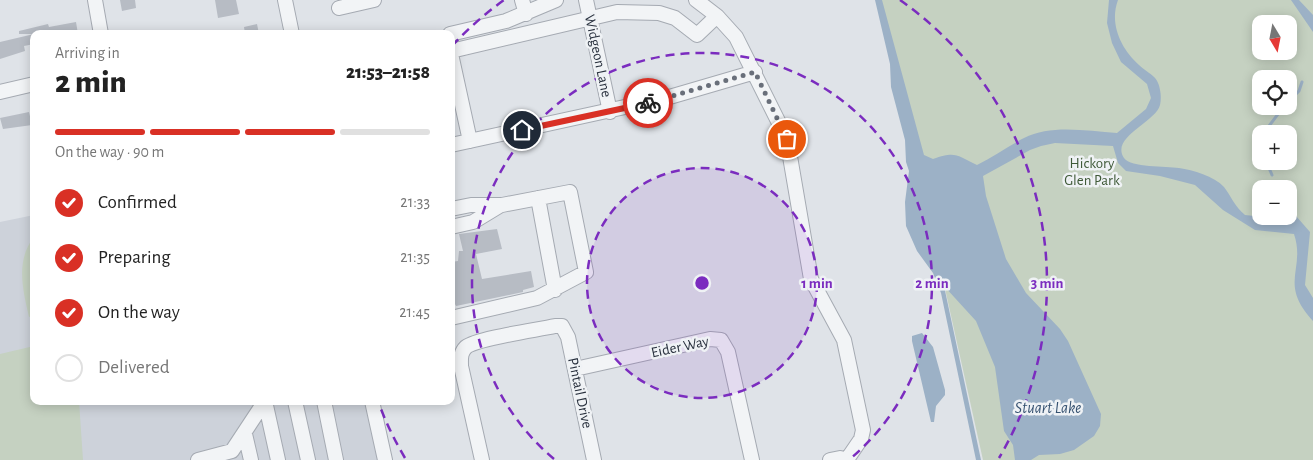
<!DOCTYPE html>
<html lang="en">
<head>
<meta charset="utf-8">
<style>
	:root { --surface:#fff; --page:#f6f6f6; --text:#222; --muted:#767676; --line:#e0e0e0; --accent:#d93025 }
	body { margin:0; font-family:"Alegreya Sans",sans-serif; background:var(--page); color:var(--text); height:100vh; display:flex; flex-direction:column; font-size:19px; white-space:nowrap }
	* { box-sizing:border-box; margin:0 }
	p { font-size:16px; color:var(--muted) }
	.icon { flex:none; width:28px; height:28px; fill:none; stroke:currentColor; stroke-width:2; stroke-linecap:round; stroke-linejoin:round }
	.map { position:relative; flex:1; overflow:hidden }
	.panel { position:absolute; left:30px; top:30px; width:425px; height:375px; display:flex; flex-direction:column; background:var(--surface); border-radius:10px; box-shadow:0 2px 12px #0003 }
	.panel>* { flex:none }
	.needle { width:32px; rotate:170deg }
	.buttons { position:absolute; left:1252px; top:15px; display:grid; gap:10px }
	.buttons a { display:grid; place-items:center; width:45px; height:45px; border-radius:10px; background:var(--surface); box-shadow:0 2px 12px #0003; font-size:25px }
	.pin { position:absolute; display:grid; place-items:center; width:42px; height:42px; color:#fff; margin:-21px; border:2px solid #fff; border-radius:50%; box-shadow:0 1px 5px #0007 }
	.courier { position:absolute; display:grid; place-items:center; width:50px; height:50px; margin:-25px; border:4px solid #d93025; border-radius:50%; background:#fff; color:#222; box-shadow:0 1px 6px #0007 }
	.summary em { font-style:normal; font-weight:800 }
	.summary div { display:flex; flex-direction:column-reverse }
	.summary { display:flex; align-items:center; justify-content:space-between; height:85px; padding:0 25px }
	h1 { font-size:32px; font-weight:800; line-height:38px }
	.bar { display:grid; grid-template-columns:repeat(4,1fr); gap:8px 5px; align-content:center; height:60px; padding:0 25px }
	.bar i { height:6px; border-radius:4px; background:var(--line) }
	.bar .current { background:var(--accent) }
	.bar p { grid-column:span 4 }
	ol { padding:0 25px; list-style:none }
	li { display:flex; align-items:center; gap:15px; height:55px }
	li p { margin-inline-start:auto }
	li .icon { padding:5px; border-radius:50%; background:var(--accent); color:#fff; stroke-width:4 }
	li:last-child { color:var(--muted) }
	li i { width:28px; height:28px; border:2px solid var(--line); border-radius:50% }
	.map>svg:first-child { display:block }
	.built { fill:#cdd2da }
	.green { fill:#c5d1c1; fill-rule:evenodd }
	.water { fill:#9cb1c6 }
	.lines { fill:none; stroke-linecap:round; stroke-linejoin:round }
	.stream { stroke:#9cb1c6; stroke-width:3 }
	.building { fill:#b7bcc4 }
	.minor-casing { stroke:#a5aab2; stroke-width:16 }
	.minor { stroke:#f2f4f6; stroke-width:14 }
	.done { stroke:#696f7a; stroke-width:5; stroke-dasharray:0 9 }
	.route { stroke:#d93025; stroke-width:6 }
	.ring { fill:none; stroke:#7b2cbf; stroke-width:2.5; stroke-dasharray:9 6 }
	.labels { text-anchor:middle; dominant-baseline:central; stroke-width:5; stroke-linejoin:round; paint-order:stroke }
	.street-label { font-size:15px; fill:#29313e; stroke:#eff2f5 }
	.park-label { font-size:15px; fill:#3e5937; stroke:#eff2f5 }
	.water-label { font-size:16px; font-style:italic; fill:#355170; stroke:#eff2f5 }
	.centre { fill:#7b2cbf; stroke:#eff2f5; stroke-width:2.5 }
	.ring-label { font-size:15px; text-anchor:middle; font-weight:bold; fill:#7b2cbf; stroke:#eff2f5; stroke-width:5; stroke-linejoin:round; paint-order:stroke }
</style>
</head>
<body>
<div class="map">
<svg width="1313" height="460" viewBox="0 0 1313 460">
	<rect width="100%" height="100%" fill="#dfe3e8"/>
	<!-- built -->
	<path class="built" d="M34,215V401H376L389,460H0V222Z"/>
	<!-- green -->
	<path class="green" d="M881,0H1313V460H983ZM1261,24H1289V51H1261ZM1261,79H1289V106H1261ZM1261,134H1289V161H1261ZM1261,189H1289V216H1261Z
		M34,237V316L29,317C23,290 15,261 34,237Z
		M34,346V401H79L83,460H0V354Z"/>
	<!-- water -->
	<path class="water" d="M875,0H882L924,155L933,159C956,151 956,155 977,165C993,157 1008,146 1024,138C1051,124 1087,131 1117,133L1146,109L1151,98L1147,84L1121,62L1112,43L1107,23L1109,0H1118C1109,24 1121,49 1139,65C1148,74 1158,75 1160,90C1161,94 1161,101 1160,105C1156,122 1110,137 1124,158C1131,168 1166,166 1179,168C1193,170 1214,176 1224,187C1231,196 1235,207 1245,215L1264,217L1289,216V208L1310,232L1305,285L1313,298V321C1278,283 1306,270 1294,234L1255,230L1223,210L1195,185L1160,176L1126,171L1118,163L1113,146L1055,143L1041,146L1030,150L983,176L986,196L1006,259L1026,293L1060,329L1068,341L1101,414L1100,426L1094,436L1074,450L1060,454L1039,455L1031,460H1015L1013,445L1004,431L995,367L976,321L944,286L981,460H976L941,293L933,273L917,251L906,226L905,202L909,171L906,162L905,140L891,87L890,64Z
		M1291,0H1299L1313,15V32Z
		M922,333L933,347L945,390V395L936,406L934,422H931L912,341V336Z"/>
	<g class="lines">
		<!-- stream -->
		<path class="stream" d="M1289,101L1299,91L1302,82
			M1263,134L1284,106
			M1266,161L1272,175"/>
	</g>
	<!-- building -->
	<path class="building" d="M120,0H135L136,8L122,11Z
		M215,0H236L239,14L218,18Z
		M76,22L78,34H19V31L48,24L49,27Z
		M257,24L259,34H245L244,27Z
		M34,34V44L24,46L25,51L0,59V42Z
		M29,112L32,125L3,129L0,118Z
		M497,229L502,249L476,254L482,279L531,271L534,287L523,290V292L456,306L451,296V262L458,261L459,251H463L459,234Z"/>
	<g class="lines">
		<defs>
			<path id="minor" d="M95,0L101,34
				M285,0L292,34
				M522,0L526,14
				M586,0L610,112
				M696,0L717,16L736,37L787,139L811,279L844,340L863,430L861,439L848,458
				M339,8L374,0
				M450,34L506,21L556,0
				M451,51L617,12L659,13L675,18L697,35L717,16
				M451,54L470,141
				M0,92L34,84
				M451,145L666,98L755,72
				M538,198L555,290
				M451,209L471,205H502L570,192L586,272L537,298L451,318
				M451,227L473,222L501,205
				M575,369L710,339L721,340L728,352L752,460
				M265,401L278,460
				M295,401L308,460
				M324,401L336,460
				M372,401L385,460
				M245,434L251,460
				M198,460L232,451L265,401
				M482,460L461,366C461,359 460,353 466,347C478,338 537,330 555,326H562L568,337L594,460
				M830,460L840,458L848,460"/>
		</defs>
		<!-- minor casing -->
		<use href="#minor" class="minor-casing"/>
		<!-- minor -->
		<use href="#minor" class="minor"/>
	</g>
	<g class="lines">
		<!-- done -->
		<path class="done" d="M648,103L755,72L787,139"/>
		<!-- route -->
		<path class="route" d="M522,130L648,103"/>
	</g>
	<!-- distance rings -->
	<circle cx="702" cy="283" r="115" fill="#7b2cbf" fill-opacity=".12"/>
	<g class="ring">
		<circle cx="702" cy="283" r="115"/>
		<path d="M554 459A230 230 0 1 1 850 459"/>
		<path d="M405 458A345 345 0 0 1 379 404M452 46A345 345 0 0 1 504 0M900 0A345 345 0 0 1 999 458"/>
	</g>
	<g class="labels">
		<!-- street labels -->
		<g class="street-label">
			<text transform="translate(598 56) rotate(78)">Widgeon Lane</text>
			<text transform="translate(680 347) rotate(-12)">Eider Way</text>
			<text transform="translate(580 393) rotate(78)">Pintail Drive</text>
		</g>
		<!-- park labels -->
		<g class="park-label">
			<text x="1092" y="163">Hickory<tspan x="1092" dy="17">Glen Park</tspan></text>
		</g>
		<!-- water labels -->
		<g class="water-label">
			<text x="1048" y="408">Stuart Lake</text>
		</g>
	</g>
	<circle cx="702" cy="283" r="8" class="centre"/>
	<g class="ring-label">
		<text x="817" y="288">1 min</text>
		<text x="932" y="288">2 min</text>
		<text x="1047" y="288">3 min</text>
	</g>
</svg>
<div class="buttons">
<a><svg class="needle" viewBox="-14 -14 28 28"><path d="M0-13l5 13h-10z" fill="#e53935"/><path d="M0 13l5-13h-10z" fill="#767676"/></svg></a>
<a><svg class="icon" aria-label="locate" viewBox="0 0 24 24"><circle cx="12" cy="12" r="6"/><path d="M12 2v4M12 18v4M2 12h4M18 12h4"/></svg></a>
<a>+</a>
<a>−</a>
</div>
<div class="pin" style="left:787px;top:139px;background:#ea580c"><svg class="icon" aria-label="bag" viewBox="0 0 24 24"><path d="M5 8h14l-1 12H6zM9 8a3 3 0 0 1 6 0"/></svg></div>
<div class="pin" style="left:522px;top:130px;background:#1f2937"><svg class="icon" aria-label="home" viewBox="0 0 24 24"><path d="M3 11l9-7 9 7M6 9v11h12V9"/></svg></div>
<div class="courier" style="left:648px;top:103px"><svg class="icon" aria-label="bike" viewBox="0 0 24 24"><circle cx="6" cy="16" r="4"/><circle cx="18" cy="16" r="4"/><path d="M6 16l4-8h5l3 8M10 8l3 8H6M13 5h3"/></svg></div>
<section class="panel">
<div class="summary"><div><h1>2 min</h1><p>Arriving in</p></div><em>21:53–21:58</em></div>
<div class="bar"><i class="current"></i><i class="current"></i><i class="current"></i><i></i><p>On the way · 90 m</p></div>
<ol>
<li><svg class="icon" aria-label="check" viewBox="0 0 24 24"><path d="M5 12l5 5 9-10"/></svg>Confirmed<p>21:33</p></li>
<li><svg class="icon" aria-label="check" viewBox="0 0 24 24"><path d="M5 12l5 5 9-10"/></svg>Preparing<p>21:35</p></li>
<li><svg class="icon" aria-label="check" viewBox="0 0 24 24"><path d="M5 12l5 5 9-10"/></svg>On the way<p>21:45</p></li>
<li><i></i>Delivered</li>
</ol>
</section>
</div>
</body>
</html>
